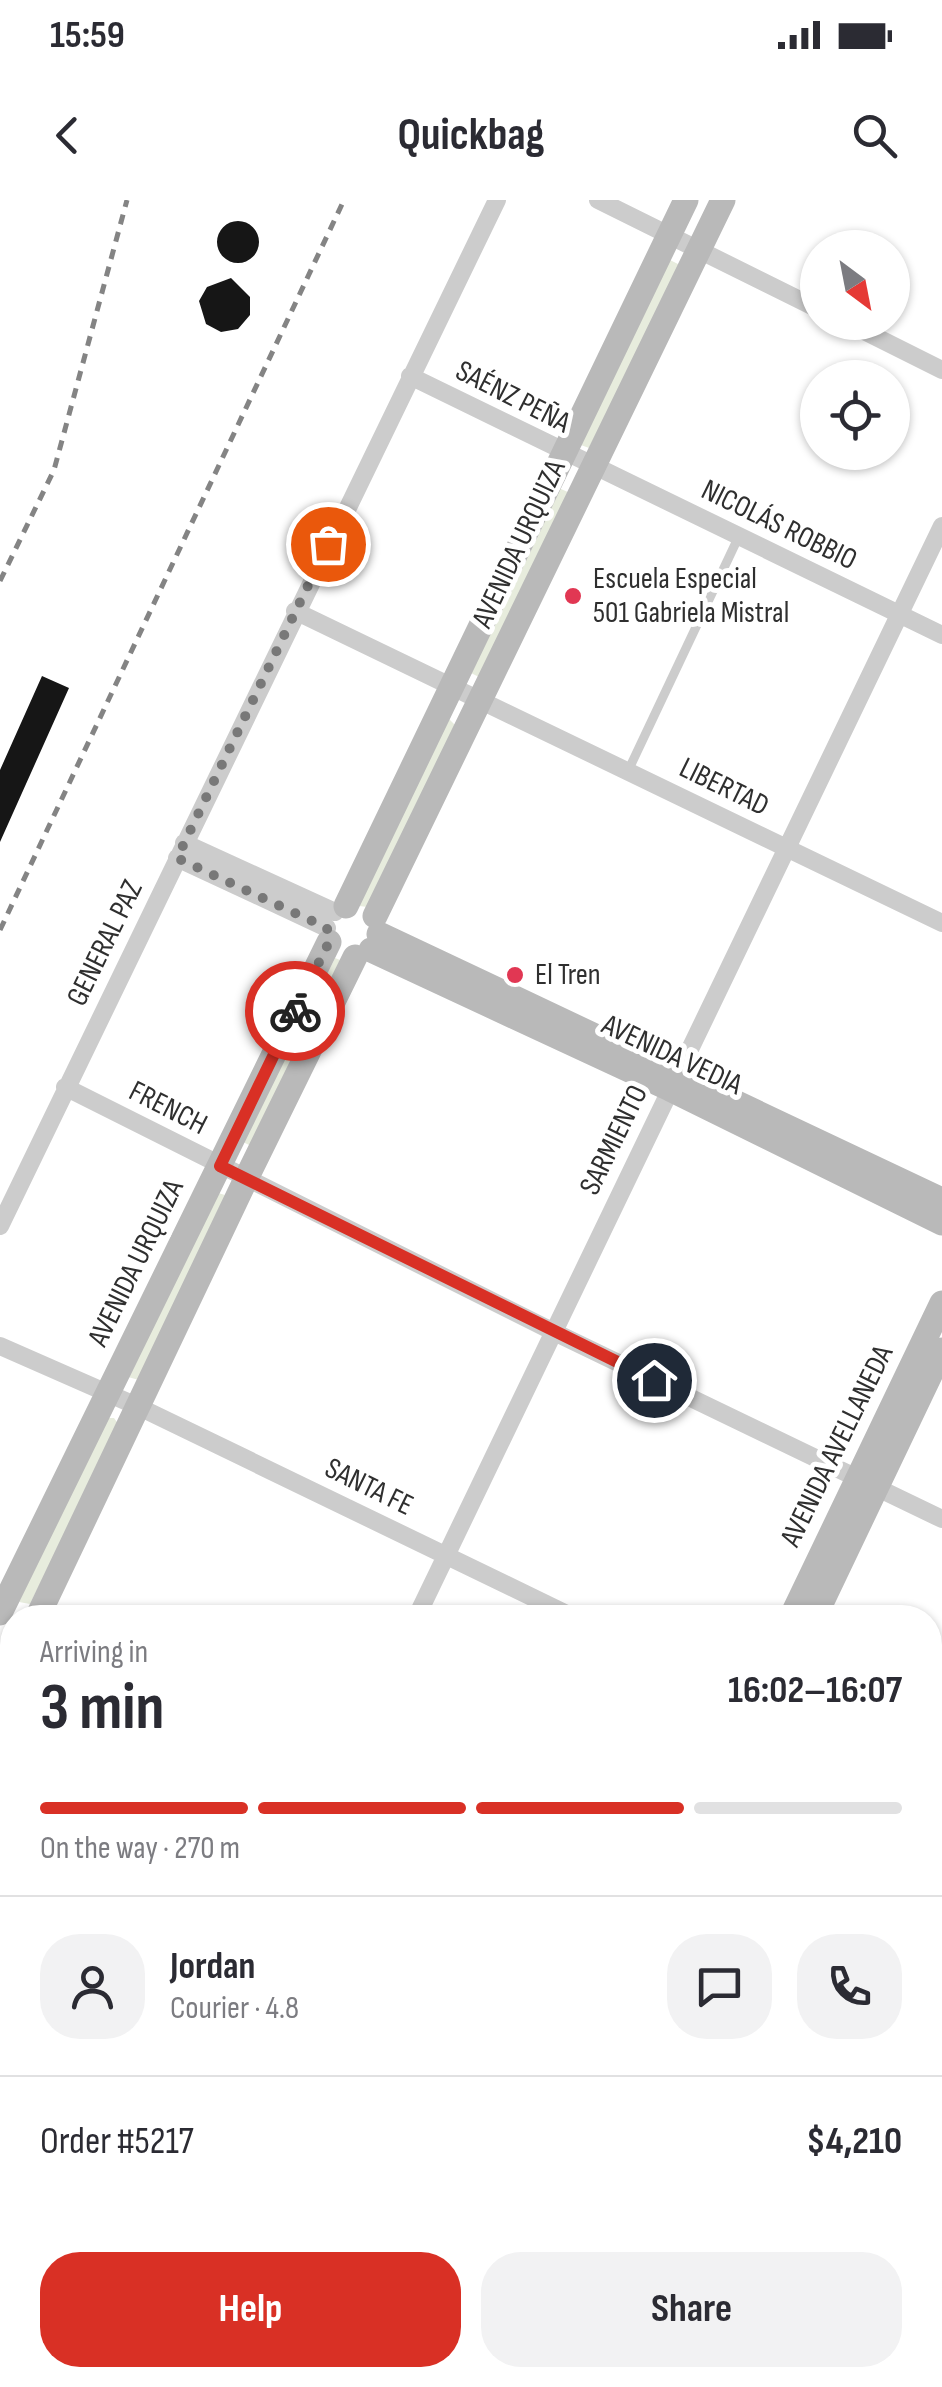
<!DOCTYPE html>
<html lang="en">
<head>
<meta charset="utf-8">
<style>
	:root { --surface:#fff; --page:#f2f2f3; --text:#2b2b33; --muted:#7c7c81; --line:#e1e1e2; --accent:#d93025 }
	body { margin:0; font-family:"Sofia Sans Condensed",sans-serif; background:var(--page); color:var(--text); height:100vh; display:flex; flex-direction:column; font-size:38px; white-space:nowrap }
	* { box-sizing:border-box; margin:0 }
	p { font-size:32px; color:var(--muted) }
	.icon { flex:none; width:55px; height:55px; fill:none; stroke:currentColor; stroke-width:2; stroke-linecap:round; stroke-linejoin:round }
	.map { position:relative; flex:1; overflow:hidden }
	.details { position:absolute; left:0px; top:1405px; width:942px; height:782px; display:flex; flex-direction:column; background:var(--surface); border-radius:40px 40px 0 0; box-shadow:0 2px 8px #0004 }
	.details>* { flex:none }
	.needle { width:65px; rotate:148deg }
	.controls { position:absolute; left:800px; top:30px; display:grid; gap:20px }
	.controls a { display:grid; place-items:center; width:110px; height:110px; border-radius:50%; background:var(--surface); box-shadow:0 2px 8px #0004; font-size:50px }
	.pin { position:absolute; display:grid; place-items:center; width:85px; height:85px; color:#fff; margin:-42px; border:5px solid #fff; border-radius:50%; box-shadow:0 2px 10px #0007 }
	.courier { position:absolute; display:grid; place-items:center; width:100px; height:100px; margin:-50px; border:8px solid #d93025; border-radius:50%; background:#fff; color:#222; box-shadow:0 2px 12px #0007 }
	.overview em { font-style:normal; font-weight:700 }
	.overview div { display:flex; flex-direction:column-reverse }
	.overview { display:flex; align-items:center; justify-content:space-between; height:170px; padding:0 40px }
	h1 { font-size:65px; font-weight:700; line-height:75px }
	.bar { display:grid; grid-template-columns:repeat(4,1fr); gap:15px 10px; align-content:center; height:120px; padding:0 40px }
	.bar i { height:12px; border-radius:8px; background:var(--line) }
	.bar .on { background:var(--accent) }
	.bar p { grid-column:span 4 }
	.line { display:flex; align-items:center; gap:25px; padding:0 40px; border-top:2px solid var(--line) }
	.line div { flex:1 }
	.round { display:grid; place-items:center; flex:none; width:105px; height:105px; border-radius:40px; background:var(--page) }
	.action { display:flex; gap:20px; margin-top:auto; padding:20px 40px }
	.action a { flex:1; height:115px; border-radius:40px; background:var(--accent); color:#fff; font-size:40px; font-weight:700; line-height:115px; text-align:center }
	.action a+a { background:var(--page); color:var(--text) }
	.status { display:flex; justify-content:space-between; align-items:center; height:70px; padding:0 50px; background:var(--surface); direction:ltr }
	.status svg { height:28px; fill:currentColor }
	header { display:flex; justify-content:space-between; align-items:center; height:130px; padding:0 40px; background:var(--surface); font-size:45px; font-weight:700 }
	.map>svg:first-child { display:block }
	.green { fill:#e7ecdd }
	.building { fill:#161616 }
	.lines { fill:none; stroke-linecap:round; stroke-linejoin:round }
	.lane { stroke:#ccc; stroke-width:9 }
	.street { stroke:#ccc; stroke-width:18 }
	.secondary { stroke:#b9b9b9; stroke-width:25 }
	.rail { stroke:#848484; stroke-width:5; stroke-dasharray:10 8; stroke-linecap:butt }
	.done { stroke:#787878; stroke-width:10; stroke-dasharray:0 18 }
	.route { stroke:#d93025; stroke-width:12 }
	.poi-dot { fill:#e13753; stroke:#fff; stroke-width:4 }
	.labels { text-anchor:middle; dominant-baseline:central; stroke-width:10; stroke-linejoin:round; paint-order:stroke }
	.street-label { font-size:30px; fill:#2f2f2f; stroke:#fff }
	.poi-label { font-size:30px; fill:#2f2f2f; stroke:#fff; text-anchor:start }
</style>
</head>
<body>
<div class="status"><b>15:59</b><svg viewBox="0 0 49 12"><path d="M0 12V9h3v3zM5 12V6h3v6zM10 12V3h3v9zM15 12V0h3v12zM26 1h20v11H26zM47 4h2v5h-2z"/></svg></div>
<header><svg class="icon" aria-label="back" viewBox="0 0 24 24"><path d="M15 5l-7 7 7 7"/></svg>Quickbag<svg class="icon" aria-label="search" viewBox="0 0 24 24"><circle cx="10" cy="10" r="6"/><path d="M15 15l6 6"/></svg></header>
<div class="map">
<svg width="942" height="2187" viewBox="0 0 942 2187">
	<rect width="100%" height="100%" fill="#fff"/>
	<!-- green -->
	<path class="green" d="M670,60L680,65L589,248L581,245Z
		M561,289L570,293L479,477L471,473L556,291Z
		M449,519L457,527L368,707L359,706Z
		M335,758L340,760L251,946L243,942Z
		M218,993L225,995L139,1180L128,1177Z
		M106,1218H114L119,1225L30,1404L19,1402Z"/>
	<!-- building -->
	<path class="building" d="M217 42a21 21 0 1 1 42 0a21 21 0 1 1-42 0Z
		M231,78L250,97V115L238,129L221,132L206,124L199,101L207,87Z
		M42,476L69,488L0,642V570Z"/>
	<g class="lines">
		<!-- lane -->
		<path class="lane" d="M628,571L739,336"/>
		<!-- street -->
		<path class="street" d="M598,0L818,109
			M846,122L942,170
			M410,176L942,435
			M295,411L942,723
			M184,643L335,712
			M177,658L327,728
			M65,887L552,1131L942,1319
			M0,1026L497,0
			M0,1146L139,1207L575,1418
			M416,1418L942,326
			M930,1589L942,1595
			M0,1693L12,1699
			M930,1866L942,1871
			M930,1958L942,1934
			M0,1964L12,1969
			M930,2144L942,2150
			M42,2187L48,2175
			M817,2187L823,2175"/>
		<!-- secondary -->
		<path class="secondary" d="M346,706L686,0
			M375,716L723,0
			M379,734L942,1000
			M371,750L670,889L942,1023
			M0,1413L329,742
			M37,1418L246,979L355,757
			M791,1418L942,1103
			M814,1418L942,1150
			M0,1495L12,1469
			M417,2187L423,2175
			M441,2187L447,2175"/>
		<!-- rail -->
		<path class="rail" d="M0,381L54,270L127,0
			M0,730L344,0"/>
	</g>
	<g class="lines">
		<!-- done -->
		<path class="done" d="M295,811L329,742L327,728L177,658L328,344"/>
		<!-- route -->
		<path class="route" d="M295,811L220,966L654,1180"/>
	</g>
	<!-- markers -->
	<g class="poi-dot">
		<circle cx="573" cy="396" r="10"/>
		<circle cx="515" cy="775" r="10"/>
	</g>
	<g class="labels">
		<!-- street labels -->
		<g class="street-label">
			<text transform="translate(513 197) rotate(27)">SAÉNZ PEÑA</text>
			<text transform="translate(779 325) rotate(26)">NICOLÁS ROBBIO</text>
			<text transform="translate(519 344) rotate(-65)">AVENIDA URQUIZA</text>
			<text transform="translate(724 587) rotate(26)">LIBERTAD</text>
			<text transform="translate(105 743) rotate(-64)">GENERAL PAZ</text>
			<text transform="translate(672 855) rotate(25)">AVENIDA VEDIA</text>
			<text transform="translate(168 908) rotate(27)">FRENCH</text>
			<text transform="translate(614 940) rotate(-64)">SARMIENTO</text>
			<text transform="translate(136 1063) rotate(-64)">AVENIDA URQUIZA</text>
			<text transform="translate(837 1246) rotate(-64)">AVENIDA AVELLANEDA</text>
			<text transform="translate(369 1287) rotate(26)">SANTA FE</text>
		</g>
		<!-- poi labels -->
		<g class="poi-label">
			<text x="593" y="379">Escuela Especial<tspan x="593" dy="34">501 Gabriela Mistral</tspan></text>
			<text x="535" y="775">El Tren</text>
		</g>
	</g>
</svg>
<div class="controls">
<a><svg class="needle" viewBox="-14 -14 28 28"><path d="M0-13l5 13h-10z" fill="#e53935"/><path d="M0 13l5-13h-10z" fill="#7c7c81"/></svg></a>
<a><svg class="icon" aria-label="locate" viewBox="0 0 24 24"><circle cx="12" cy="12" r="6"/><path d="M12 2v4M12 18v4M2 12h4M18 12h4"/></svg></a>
</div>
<div class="pin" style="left:328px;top:344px;background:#ea580c"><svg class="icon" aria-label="bag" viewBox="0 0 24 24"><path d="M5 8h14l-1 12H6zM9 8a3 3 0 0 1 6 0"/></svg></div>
<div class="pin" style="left:654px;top:1180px;background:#1f2937"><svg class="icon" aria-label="home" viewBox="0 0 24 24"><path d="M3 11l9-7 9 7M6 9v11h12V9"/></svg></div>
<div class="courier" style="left:295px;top:811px"><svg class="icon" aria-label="bike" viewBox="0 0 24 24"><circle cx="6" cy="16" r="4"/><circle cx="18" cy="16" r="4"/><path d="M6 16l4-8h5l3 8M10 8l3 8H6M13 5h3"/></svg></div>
<section class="details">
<div class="overview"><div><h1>3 min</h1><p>Arriving in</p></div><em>16:02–16:07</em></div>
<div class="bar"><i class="on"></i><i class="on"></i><i class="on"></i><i></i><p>On the way · 270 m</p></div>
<div class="line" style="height:180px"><a class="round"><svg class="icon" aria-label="person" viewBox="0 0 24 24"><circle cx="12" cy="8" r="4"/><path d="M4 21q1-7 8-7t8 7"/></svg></a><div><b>Jordan</b><p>Courier · 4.8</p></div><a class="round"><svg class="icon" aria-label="chat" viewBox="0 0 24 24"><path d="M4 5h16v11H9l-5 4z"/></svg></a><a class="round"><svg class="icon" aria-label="phone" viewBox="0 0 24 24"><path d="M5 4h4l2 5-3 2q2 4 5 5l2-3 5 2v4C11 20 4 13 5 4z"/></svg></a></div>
<div class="line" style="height:130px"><div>Order #5217</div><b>$4,210</b></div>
<div class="action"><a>Help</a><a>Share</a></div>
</section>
</div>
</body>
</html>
